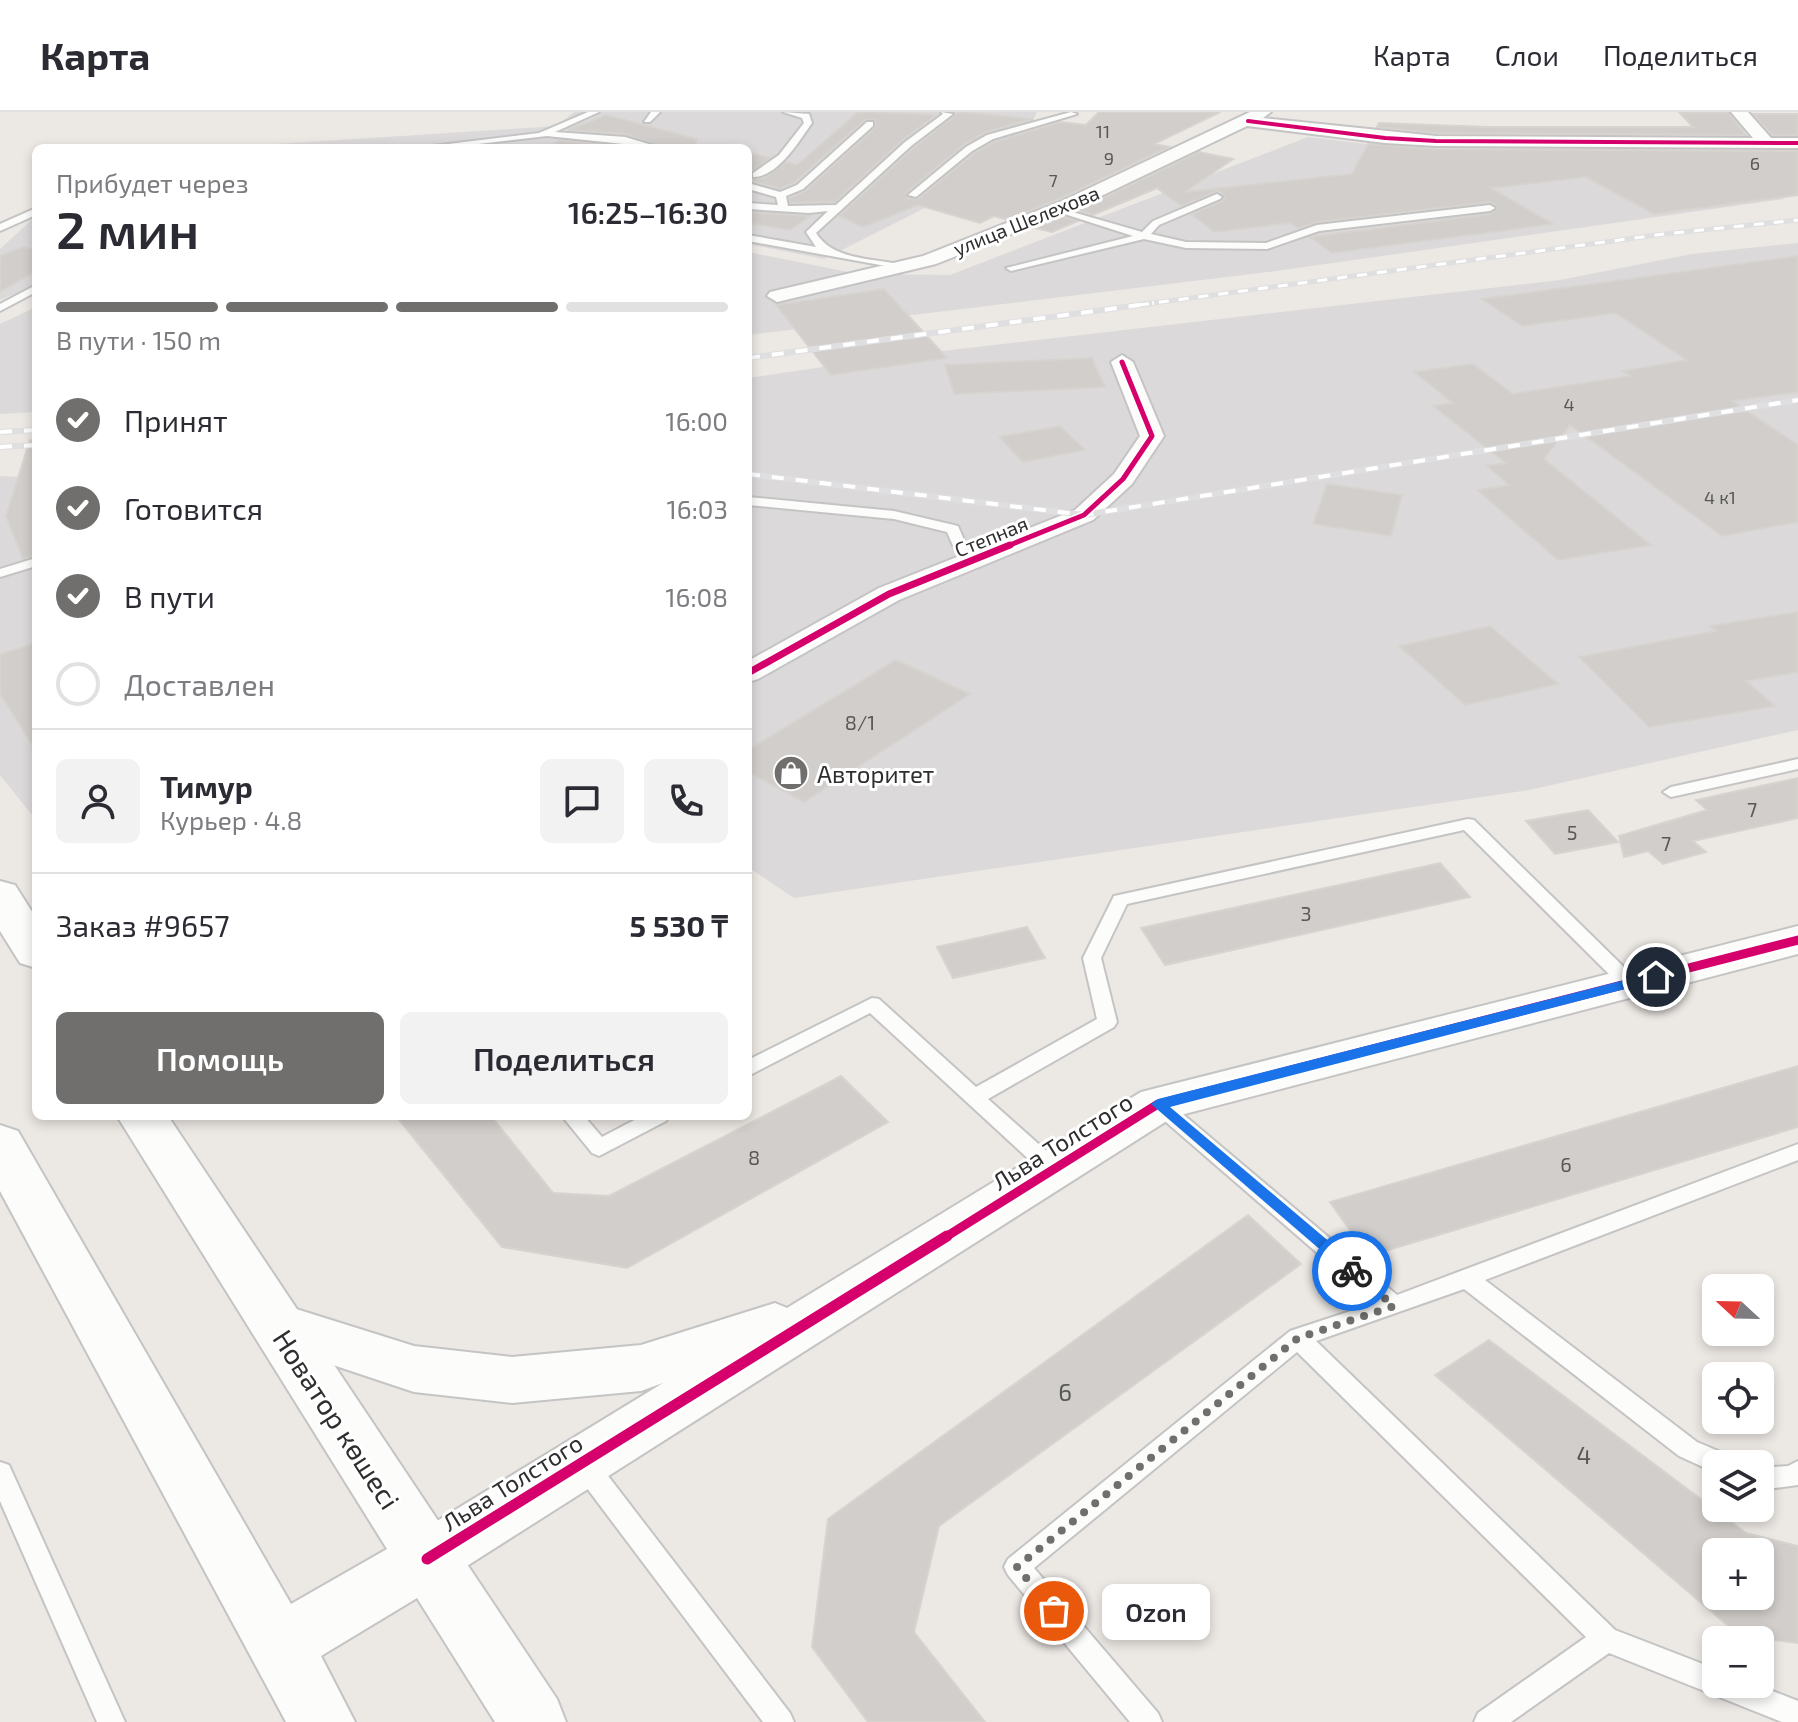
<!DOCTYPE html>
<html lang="ru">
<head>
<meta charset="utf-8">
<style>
	:root { --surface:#fff; --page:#f2f2f3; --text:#2b2b33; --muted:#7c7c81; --line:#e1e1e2; --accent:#706f6e }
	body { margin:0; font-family:"Exo 2",sans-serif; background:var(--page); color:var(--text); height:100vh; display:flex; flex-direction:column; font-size:30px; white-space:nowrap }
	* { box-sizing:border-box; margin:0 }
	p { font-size:26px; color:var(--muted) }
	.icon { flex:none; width:44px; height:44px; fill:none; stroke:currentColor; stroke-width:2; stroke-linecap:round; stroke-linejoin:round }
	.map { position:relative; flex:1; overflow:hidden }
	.panel { position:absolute; left:32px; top:32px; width:720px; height:976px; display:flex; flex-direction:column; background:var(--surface); border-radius:12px; box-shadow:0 4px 12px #0003 }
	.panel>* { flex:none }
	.needle { width:52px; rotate:292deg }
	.tools { position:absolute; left:1702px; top:1162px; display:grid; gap:16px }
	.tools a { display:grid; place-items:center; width:72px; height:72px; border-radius:12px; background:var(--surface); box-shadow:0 4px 12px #0003; font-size:40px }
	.pin { position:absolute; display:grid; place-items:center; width:68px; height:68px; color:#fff; margin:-34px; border:4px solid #fff; border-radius:50%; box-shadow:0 2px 8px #0007 }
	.courier { position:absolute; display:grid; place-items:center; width:80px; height:80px; margin:-40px; border:6px solid #1a73e8; border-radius:50%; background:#fff; color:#222; box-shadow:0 2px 10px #0007 }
	.bubble { position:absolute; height:56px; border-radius:12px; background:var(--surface); box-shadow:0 4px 12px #0003; font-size:26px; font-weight:600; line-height:56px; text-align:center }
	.head em { font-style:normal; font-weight:600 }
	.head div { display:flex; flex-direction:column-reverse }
	.head { display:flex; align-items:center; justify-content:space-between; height:136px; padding:0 24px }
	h1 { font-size:52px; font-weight:600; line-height:60px }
	.bar { display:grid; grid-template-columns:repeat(4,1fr); gap:12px 8px; align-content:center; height:96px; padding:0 24px }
	.bar i { height:10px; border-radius:6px; background:var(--line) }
	.bar .selected { background:var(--accent) }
	.bar p { grid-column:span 4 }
	.line { display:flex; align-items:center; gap:20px; padding:0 24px; border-top:2px solid var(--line) }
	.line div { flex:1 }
	.round { display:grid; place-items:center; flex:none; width:84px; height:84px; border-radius:12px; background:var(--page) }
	ol { padding:0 24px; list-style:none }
	li { display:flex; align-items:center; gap:24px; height:88px }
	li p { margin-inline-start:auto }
	li .icon { padding:8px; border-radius:50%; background:var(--accent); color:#fff; stroke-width:4 }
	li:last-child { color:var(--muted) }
	li i { width:44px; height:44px; border:4px solid var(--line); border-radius:50% }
	.cta { display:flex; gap:16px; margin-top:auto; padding:16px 24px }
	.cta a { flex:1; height:92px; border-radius:12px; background:var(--accent); color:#fff; font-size:32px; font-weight:600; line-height:92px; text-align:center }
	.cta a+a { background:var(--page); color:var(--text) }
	header { display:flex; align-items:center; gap:48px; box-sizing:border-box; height:112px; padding:0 40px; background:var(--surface); border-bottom:2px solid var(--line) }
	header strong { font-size:38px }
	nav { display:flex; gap:44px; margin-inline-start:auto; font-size:28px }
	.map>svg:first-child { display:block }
	.industrial { fill:#dcd9db }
	.building { fill:#d1cecb; stroke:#d7d4d0; stroke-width:2; fill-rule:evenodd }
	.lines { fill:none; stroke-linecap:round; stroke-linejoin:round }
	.service-casing { stroke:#c5c4c5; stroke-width:4 }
	.minor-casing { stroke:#c5c4c5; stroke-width:4 }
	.tertiary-casing { stroke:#c5c4c5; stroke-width:4 }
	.secondary-casing { stroke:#c5c4c5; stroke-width:4 }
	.service { fill:#fcfcfb; fill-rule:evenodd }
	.minor { fill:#fcfcfb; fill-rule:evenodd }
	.tertiary { fill:#fcfcfb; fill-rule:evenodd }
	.secondary { fill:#fcfcfb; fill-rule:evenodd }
	.rail-far1-casing { stroke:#dfdfe1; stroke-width:5 }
	.rail-casing { stroke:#dfdfe1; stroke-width:6 }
	.rail-far1 { stroke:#fff; stroke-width:3; stroke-dasharray:10; stroke-linecap:butt }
	.rail { stroke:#fff; stroke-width:4; stroke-dasharray:12; stroke-linecap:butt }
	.cycleway-far4-casing { stroke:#fff; stroke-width:7 }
	.cycleway-far3-casing { stroke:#fff; stroke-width:8 }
	.cycleway-far2-casing { stroke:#fff; stroke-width:11 }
	.cycleway-far1-casing { stroke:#fff; stroke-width:14 }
	.cycleway-casing { stroke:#fff; stroke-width:16 }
	.cycleway-far4 { stroke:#d6006c; stroke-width:4 }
	.cycleway-far3 { stroke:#d6006c; stroke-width:5 }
	.cycleway-far2 { stroke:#d6006c; stroke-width:7 }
	.cycleway-far1 { stroke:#d6006c; stroke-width:9 }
	.cycleway { stroke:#d6006c; stroke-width:11 }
	.route { fill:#1a73e8 }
	.done { stroke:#706f6e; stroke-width:8; stroke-dasharray:0 14.4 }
	.labels { text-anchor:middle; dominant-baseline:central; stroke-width:6; stroke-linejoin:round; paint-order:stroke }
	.far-number-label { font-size:18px; fill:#585857 }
	.far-street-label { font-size:20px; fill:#2e2e2e; stroke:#fff }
	.number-label { font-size:20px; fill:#585857 }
	.poi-label { font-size:24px; fill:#2e2e2e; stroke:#fff; text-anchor:start }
	.street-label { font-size:24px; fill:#2e2e2e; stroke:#fff }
	.near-number-label { font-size:24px; fill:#585857 }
	.near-street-label { font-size:28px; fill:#2e2e2e; stroke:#fff }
</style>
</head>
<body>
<header>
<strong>Карта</strong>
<nav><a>Карта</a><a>Слои</a><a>Поделиться</a></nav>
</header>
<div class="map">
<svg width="1798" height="1610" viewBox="0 0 1798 1610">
	<rect width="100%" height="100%" fill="#ece8e4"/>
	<!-- industrial -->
	<path class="industrial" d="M574,0H1037L1012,52L824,147L748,132V36H216L557,14Z
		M1308,25L1434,40L1714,41L1784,87L1276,159L748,223V140L858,162L950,163Z
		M36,104V173L0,188V137Z
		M1798,131V618L1529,678L794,786L748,755V266L890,245L1560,168L1692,142Z
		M36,195V300L0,302V212Z
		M0,364L36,366V708L0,663Z"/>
	<!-- building -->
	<path class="building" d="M858,0L936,3L903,28L835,90L790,91L789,86L805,79L875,16V8H865L795,70L780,77L748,68V40L770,46L750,61L751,67L764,66L786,50L797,53Z
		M959,0L1033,7L986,20L965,32L906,81L907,86L918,87L974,41L994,30L1060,10L1086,13L1099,0H1220L1154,32L1169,35L1061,86L1007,108L994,104L980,111L918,93L863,115L839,104L913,36Z
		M1680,1H1729L1746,23L1436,21L1377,15L1379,11L1487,15H1693Z
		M1753,2H1798V23H1772Z
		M606,3L697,27L695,36H665L625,22L568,18Z
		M560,28L633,36H544Z
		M1368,32L1436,37L1798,39V83L1654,102L1586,65L1491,76L1553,112L1332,141L1310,125L1490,102L1498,95L1490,90L1317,110L1298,116L1290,111L1214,120L1191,102L1222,89L1225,85L1219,79L1181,94L1157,76L1093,103L1078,98L1199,40L1233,47L1185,80L1352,62Z
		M748,100L809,104H810L790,118L748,111Z
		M1063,105L1078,109L1052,120L1035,116Z
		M22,135L36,138V159L0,180V144Z
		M1798,144V280L1732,289L1798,333V410L1722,424L1570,313L1544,347L1651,433L1558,448L1477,378L1509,373L1487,354L1506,351L1433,294L1453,291L1414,260L1473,252L1513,282L1630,264L1623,259L1687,248L1615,201L1522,214L1482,187Z
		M884,177L947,246L831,263L776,193Z
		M1092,246L1105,275L954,282L945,253Z
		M1060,314L1085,338L1023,350L999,325Z
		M30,328L36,329V443L23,447L6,404Z
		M1327,372L1402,383L1391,424L1313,412Z
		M1798,500V560L1746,569L1775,594L1649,615L1579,545L1716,519L1709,514Z
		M1490,514L1558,572L1465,593L1399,534Z
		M36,531V639L0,582V542Z
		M896,548L970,582L804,690L748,660V638Z
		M1798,666V706L1693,729L1706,740L1663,752L1648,739L1624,745L1619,724L1707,698L1696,688Z
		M1588,698L1618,730L1555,742L1526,709Z
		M1440,751L1470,785L1165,853L1141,816Z
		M1027,815L1045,846L953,866L937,835Z
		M1798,954V1015L1368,1144L1330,1090Z
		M841,964L888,1010L627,1156L502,1135L396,1004H491L553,1081L609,1084Z
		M1248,1103L1301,1152L939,1414L914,1520L985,1610H868L812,1535L828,1407Z
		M1489,1228L1746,1421L1798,1434V1531L1740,1524L1435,1263ZM1716,1440H1760V1484H1716Z"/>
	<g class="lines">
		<defs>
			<path id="service" d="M588,0H599L555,20L625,25L662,36L547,24L445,36H415L539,21Z
				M651,0H660L650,10H644Z
				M783,0L809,2L812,11C799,29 778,65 753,65V61L779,43L804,11L802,6Z
				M941,0L953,2L911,34L816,121C834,150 878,146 908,154V158L748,129V123L816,135L806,120L828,99L809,101L748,97V91L778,93L776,85L748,77V71L780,80L797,73L867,10H873V14L803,77L786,84L788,94L836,93L905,30L943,2Z
				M1071,0L1077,2L993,27L972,39L916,85L908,83L966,35L987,23Z
				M1217,82L1222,85L1220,87L1159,113L1151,122L1186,130L1266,131L1317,113L1490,93L1495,96L1490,99L1319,119L1267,137L1186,136L1144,127L1011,159L1006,156L1133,124L1055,99V95L1142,120L1153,109Z
				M36,96V103L0,119V112Z
				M36,173V180L0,199V192Z
				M748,385L894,399L958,414L974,451L967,455L962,454L947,420L894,407L748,393Z
				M36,446V454L0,465V457Z
				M1798,647V657L1671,685L1663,680L1671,675Z
				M1468,707L1474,708L1637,868L1639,872L1637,876H1623L1464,718L1127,792L1101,846L1117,910L1114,915L988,987L1061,1052L1064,1058L1061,1064L1054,1066L1047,1064L870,901L748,964V948L872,886L879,887L976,975L1097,907L1083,846L1114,784Z
				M1158,985L1165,987L1397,1183L1798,1032V1048L1485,1168L1697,1330L1730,1344L1733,1352H1716V1361L1679,1344L1464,1177L1316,1229L1615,1518L1716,1557V1572H1755L1798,1589V1610H1782L1609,1541L1511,1610H1474L1478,1601L1586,1525L1297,1240L1034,1456L1158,1601L1162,1610H1130L1008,1463L1004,1455L1008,1447L1290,1219L1375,1191L1151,997L1148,992L1151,987Z
				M562,1004H584L602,1025L642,1004H669L666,1009L599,1044L592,1041Z
				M583,1340L592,1343L790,1601L794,1610H763L574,1359L571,1351L574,1343Z
				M1798,1349V1373L1760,1378V1356L1788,1354Z
				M0,1350L9,1353L125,1610H97L0,1389Z"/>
			<path id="minor" d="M1250,0H1271L1263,6L1436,24L1753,26L1731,0H1748L1771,26H1798V36L1436,34L1385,31L1247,14L1074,97L936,152L777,190L767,184L770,180L923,144L1062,89Z
				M1122,243L1133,250L1164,324L1132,372L1093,408L899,488L758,567L748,570V549L879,476L1075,398L1114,362L1140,324L1111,250Z"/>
			<path id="tertiary" d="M1798,814V842L1173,1005L448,1466L427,1474L406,1466L397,1447L406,1428L663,1271L641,1279L512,1291L414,1280L258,1228L250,1213L258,1198L277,1191L414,1234L512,1245L641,1233L775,1191L787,1196L1141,980Z"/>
			<path id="secondary" d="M0,769L15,773L36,806V856L20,851L0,819Z
				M117,1004H168L557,1587L566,1610H495L417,1486L321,1544L355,1610H286L0,1079V1013L18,1019L291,1492L387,1437Z"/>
		</defs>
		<!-- service casing -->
		<use href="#service" class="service-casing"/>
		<!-- minor casing -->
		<use href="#minor" class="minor-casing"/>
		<!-- tertiary casing -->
		<use href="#tertiary" class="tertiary-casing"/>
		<!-- secondary casing -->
		<use href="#secondary" class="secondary-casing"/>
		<!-- service -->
		<use href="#service" class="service"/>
		<!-- minor -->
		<use href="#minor" class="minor"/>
		<!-- tertiary -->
		<use href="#tertiary" class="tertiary"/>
		<!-- secondary -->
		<use href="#secondary" class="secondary"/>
		<defs>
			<path id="rail-far1" d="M1139,193L1664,122L1798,108"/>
			<path id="rail" d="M748,246L1154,191
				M0,320L36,318
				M0,335L36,333
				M748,362L1084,403L1798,288"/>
		</defs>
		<!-- rail-far1 casing -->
		<use href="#rail-far1" class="rail-far1-casing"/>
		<!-- rail casing -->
		<use href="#rail" class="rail-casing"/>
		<!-- rail-far1 -->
		<use href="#rail-far1" class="rail-far1"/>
		<!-- rail -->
		<use href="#rail" class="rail"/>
		<defs>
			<path id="cycleway-far4" d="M1248,9L1385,26L1436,29L1798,31"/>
			<path id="cycleway-far3" d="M1005,435L1084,403L1123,367L1152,324L1122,250"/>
			<path id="cycleway-far2" d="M748,561L889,482L1010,433"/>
			<path id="cycleway-far1" d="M944,1126L1158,992L1798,828"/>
			<path id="cycleway" d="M427,1447L947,1124"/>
		</defs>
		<!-- cycleway-far4 casing -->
		<use href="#cycleway-far4" class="cycleway-far4-casing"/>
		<!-- cycleway-far3 casing -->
		<use href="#cycleway-far3" class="cycleway-far3-casing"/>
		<!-- cycleway-far2 casing -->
		<use href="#cycleway-far2" class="cycleway-far2-casing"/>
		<!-- cycleway-far1 casing -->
		<use href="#cycleway-far1" class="cycleway-far1-casing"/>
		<!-- cycleway casing -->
		<use href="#cycleway" class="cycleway-casing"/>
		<!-- cycleway-far4 -->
		<use href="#cycleway-far4" class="cycleway-far4"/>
		<!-- cycleway-far3 -->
		<use href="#cycleway-far3" class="cycleway-far3"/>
		<!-- cycleway-far2 -->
		<use href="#cycleway-far2" class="cycleway-far2"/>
		<!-- cycleway-far1 -->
		<use href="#cycleway-far1" class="cycleway-far1"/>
		<!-- cycleway -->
		<use href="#cycleway" class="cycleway"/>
	</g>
	<!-- route -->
	<path class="route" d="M1656,860L1662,865L1660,868L1170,995L1358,1154V1163L1352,1165L1151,992L1158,987Z"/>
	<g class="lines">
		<!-- done -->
		<path class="done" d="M1054,1499L1017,1455L1298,1226L1394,1194L1352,1159"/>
	</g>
	<!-- icons -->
	<defs>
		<symbol id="shop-disc" viewBox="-11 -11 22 22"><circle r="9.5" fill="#706f6e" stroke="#fff"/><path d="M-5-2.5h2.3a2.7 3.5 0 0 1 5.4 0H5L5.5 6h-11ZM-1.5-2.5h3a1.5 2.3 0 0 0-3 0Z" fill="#fff"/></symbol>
	</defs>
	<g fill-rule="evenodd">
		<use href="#shop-disc" x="771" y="641" width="40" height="40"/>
	</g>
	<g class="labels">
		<!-- far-number labels -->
		<g class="far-number-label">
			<text x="1103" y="19">11</text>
			<text x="1109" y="46">9</text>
			<text x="1755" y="51">6</text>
			<text x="1053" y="68">7</text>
			<text x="1569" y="292">4</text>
			<text x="1720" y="385">4 к1</text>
		</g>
		<!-- far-street labels -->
		<g class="far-street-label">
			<text transform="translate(1026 108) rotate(-22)">улица Шелехова</text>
			<text transform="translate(991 424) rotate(-22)">Степная</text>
		</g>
		<!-- number labels -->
		<g class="number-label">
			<text x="860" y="610">8/1</text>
			<text x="1752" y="697">7</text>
			<text x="1572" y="720">5</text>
			<text x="1666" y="731">7</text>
			<text x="1306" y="801">3</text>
			<text x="754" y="1045">8</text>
			<text x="1566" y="1052">6</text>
		</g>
		<!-- poi labels -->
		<g class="poi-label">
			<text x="817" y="661">Авторитет</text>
		</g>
		<!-- street labels -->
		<g class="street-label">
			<text transform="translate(1062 1029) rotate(-32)">Льва Толстого</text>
			<text transform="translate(512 1370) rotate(-32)">Льва Толстого</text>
		</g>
		<!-- near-number labels -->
		<g class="near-number-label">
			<text x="1065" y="1279">6</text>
			<text x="1584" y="1342">4</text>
		</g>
		<!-- near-street labels -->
		<g class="near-street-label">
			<text transform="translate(337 1307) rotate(57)">Новатор көшесі</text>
		</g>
	</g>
</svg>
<div class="tools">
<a><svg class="needle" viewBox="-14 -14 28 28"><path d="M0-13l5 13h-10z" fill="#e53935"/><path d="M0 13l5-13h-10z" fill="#7c7c81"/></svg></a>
<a><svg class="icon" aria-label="locate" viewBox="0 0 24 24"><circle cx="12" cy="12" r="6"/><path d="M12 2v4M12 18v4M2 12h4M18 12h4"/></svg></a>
<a><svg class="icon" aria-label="layers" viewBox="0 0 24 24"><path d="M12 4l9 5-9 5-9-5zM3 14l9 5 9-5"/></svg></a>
<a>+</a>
<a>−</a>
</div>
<div class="pin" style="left:1054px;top:1499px;background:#ea580c"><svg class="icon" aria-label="bag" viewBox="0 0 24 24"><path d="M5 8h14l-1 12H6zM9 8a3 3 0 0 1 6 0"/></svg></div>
<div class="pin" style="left:1656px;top:865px;background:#1f2937"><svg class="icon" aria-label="home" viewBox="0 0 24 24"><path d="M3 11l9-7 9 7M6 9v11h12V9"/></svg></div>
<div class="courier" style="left:1352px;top:1159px"><svg class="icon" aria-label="bike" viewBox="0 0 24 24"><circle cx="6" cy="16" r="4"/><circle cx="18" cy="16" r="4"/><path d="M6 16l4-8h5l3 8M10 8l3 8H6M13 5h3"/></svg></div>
<div class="bubble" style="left:1102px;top:1472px;width:108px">Ozon</div>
<section class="panel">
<div class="head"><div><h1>2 мин</h1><p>Прибудет через</p></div><em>16:25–16:30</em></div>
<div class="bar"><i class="selected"></i><i class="selected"></i><i class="selected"></i><i></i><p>В пути · 150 m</p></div>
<ol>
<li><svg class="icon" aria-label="check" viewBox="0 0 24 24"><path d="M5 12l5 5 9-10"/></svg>Принят<p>16:00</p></li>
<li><svg class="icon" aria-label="check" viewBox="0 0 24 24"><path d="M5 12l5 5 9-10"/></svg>Готовится<p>16:03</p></li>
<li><svg class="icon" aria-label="check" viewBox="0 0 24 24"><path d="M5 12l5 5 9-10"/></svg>В пути<p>16:08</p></li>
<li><i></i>Доставлен</li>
</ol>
<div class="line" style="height:144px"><a class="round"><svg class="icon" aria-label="person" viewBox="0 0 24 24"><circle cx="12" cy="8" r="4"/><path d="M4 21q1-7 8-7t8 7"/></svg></a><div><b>Тимур</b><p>Курьер · 4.8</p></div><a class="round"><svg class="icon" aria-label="chat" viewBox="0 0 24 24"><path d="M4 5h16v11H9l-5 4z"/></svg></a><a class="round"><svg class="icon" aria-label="phone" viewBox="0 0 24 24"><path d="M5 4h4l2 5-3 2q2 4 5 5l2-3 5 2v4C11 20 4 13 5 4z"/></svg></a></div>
<div class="line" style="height:104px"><div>Заказ #9657</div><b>5 530 ₸</b></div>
<div class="cta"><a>Помощь</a><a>Поделиться</a></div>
</section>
</div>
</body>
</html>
